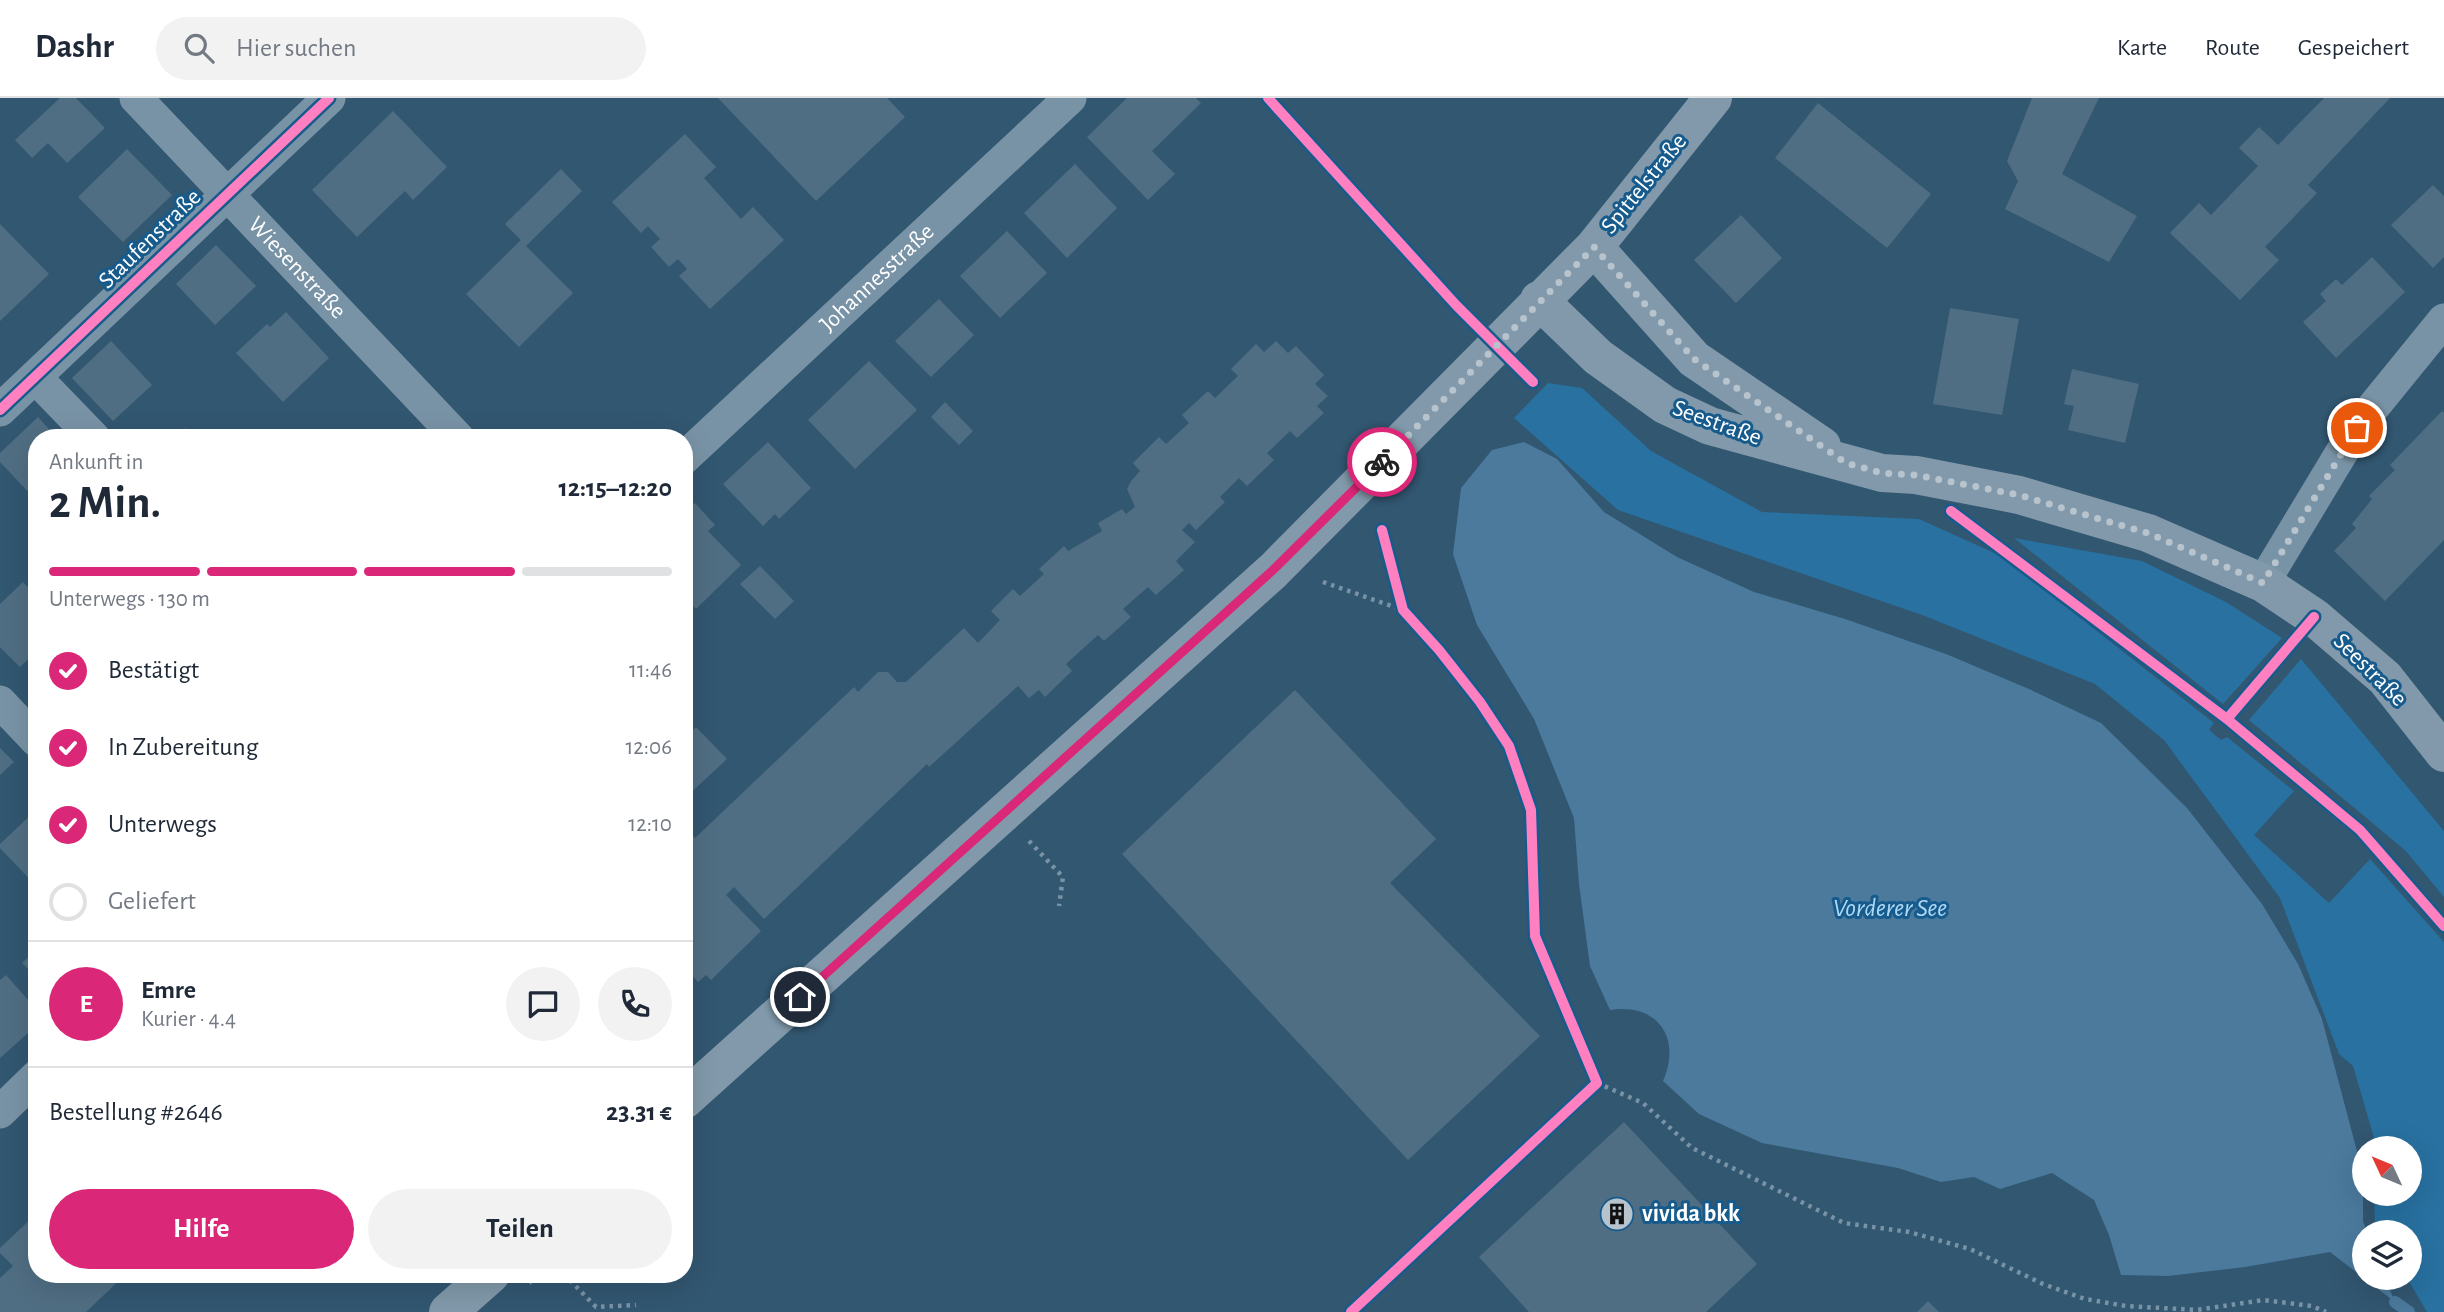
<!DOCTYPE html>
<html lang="de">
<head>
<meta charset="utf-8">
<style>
	:root { --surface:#fff; --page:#f2f2f3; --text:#1f2937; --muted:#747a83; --line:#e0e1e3; --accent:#db2777 }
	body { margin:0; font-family:"Alegreya Sans",sans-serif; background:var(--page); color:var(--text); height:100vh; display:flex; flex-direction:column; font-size:26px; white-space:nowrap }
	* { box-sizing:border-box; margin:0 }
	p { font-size:23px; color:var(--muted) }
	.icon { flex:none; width:38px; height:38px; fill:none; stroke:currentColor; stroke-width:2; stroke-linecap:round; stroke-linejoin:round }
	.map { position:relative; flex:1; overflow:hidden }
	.details { position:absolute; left:28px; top:331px; width:665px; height:854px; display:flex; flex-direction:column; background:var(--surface); border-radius:28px; box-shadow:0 7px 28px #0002 }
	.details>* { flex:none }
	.needle { width:46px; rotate:314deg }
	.tools { position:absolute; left:2352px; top:1038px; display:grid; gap:14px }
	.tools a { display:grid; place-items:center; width:70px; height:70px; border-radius:50%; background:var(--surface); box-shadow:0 7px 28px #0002; font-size:35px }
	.pin { position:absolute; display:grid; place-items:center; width:60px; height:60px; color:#fff; margin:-30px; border:4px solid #fff; border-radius:50%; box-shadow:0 2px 7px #0007 }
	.courier { position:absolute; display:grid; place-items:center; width:70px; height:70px; margin:-35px; border:5px solid #db2777; border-radius:50%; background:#fff; color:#222; box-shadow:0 2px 9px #0007 }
	.overview em { font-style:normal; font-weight:700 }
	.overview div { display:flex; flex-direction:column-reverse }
	.overview { display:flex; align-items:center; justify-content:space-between; height:119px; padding:0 21px }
	h1 { font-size:46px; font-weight:700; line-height:52px }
	.bar { display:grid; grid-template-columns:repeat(4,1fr); gap:10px 7px; align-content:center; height:84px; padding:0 21px }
	.bar i { height:9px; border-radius:5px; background:var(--line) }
	.bar .active { background:var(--accent) }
	.bar p { grid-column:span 4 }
	.line { display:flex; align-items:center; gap:18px; padding:0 21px; border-top:2px solid var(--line) }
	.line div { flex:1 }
	.round { display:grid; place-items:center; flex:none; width:74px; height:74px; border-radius:37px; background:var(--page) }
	ol { padding:0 21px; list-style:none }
	li { display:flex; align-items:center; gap:21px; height:77px }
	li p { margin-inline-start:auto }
	li .icon { padding:7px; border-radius:50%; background:var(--accent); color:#fff; stroke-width:4 }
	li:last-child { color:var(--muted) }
	li i { width:38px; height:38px; border:4px solid var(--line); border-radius:50% }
	.cta { display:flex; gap:14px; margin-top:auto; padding:14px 21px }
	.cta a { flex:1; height:80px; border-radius:42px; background:var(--accent); color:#fff; font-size:28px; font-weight:700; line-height:80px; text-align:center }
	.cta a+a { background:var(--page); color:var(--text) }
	header { display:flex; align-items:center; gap:42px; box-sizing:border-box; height:98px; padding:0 35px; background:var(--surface); border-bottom:2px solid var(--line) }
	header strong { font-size:33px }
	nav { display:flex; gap:38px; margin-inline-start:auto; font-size:24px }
	.search { width:490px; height:63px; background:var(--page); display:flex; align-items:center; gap:18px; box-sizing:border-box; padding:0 24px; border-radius:38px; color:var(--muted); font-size:26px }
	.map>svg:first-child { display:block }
	.green { fill:#2871a1 }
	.water { fill:#4b7a9d }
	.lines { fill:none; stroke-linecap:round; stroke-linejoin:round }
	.stream { stroke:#4b7a9d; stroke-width:12 }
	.building { fill:#506e83 }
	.path { stroke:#7993a6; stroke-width:4.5; stroke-dasharray:3.5 5; stroke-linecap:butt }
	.street { stroke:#7993a6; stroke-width:33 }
	.secondary { stroke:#8199aa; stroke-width:38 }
	.cycleway-casing { stroke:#175b8c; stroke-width:15 }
	.cycleway { stroke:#ff80c0; stroke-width:10 }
	.done { stroke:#b7c4cd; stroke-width:7; stroke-dasharray:0 12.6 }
	.route { stroke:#db2777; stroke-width:9 }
	.labels { text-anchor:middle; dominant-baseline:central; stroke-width:6; stroke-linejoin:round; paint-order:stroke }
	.street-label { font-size:24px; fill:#fff; stroke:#175b8c }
	.poi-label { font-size:24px; font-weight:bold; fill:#fff; stroke:#175b8c; text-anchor:start }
	.water-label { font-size:26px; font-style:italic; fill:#aed9f6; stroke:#175b8c }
</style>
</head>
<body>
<header>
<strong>Dashr</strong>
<div class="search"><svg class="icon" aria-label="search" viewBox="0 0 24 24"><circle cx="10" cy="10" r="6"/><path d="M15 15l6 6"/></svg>Hier suchen</div>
<nav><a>Karte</a><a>Route</a><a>Gespeichert</a></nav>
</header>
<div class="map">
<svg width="2444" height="1214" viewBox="0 0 2444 1214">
	<rect width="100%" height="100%" fill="#325771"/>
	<!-- green -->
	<path class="green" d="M1548,285L1582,290L1651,353L1762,414L1919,421L2001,458L2214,625L2209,632L2221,642L2227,639L2294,693L2254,737L2329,805L2370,761L2444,844V1214H2427L2407,1180H2410V1134H2380L2375,1125L2374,1096H2410V1050H2377L2353,968L2339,956L2280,800L2164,642L2095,586L1922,517L1618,412L1514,320Z
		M2014,440L2142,463L2226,504L2282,540L2223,606Z
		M2301,561L2444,733V799L2406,753L2249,622Z"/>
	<!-- water -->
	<path class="water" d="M1524,344L1557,361L1604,414L1677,459L1754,494L1845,521L1946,556L2029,591L2101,625L2187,710L2262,806L2298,866L2322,921L2363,1076V1123L2367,1134H2364V1180H2385L2395,1204L2330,1154L2245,1169L2168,1178L2121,1177L2109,1137L2094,1102L2052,1075L2000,1091L1974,1079L1941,1084L1898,1070L1762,1045L1699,1016L1663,983C1682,940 1658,905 1610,912L1590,868L1579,786L1574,720L1534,621L1477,527L1453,456L1461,390L1492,352Z"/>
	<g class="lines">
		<!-- stream -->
		<path class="stream" d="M2395,1204L2409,1214"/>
	</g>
	<!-- building -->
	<path class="building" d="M60,0H76L105,30L67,65L48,45L32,60L15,42Z
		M718,0H887L905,19L816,103Z
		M1127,0H1196L1201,5L1152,53L1175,76L1148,102L1087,39Z
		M2032,0H2099L2062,76L2137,118L2109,164L2005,111L2018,83L2007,63Z
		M2324,0H2390L2308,87L2317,95L2265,149L2279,162L2240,202L2170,135L2199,105L2211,117L2258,68L2239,50L2259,29L2278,47Z
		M1818,5L1931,96L1887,150L1775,60Z
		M393,13L447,69L413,102L405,93L357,139L312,92Z
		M685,36L716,69L704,80L741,121L753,109L784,142L710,211L679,178L687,171L678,161L669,169L651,149L660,141L648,128L641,135L612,104Z
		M127,51L172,97L123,144L78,99Z
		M1075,66L1117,110L1067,160L1024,115Z
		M561,71L582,93L526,148L573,195L519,249L466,196L521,142L505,126Z
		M2433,87L2444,98V159L2433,170L2391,127Z
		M1741,117L1782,160L1736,205L1694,162Z
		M0,126L49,176L0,223Z
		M1007,133L1047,175L1000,220L960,178Z
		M216,147L256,188L215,227L176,186Z
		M2372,159L2405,194L2336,260L2303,224L2326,203L2320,196L2336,181L2342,187Z
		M939,201L974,237L931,279L895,243Z
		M1950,210L2019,221L2002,317L1933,306Z
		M286,214L329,260L283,304L236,255L267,226L270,229Z
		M111,243L152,287L113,323L72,280Z
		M1276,243L1288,255L1296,248L1324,277L1315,286L1328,298L1317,308L1324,315L1297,340L1290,333L1267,355L1274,362L1247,388L1239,380L1220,399L1225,404L1196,432L1189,425L1182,432L1195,444L1176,463L1184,472L1156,497L1148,489L1123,511L1131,519L1104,543L1098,537L1066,566L1072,573L1045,599L1039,592L1029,600L1018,588L929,669L927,666L764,821L734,789L726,797L761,833L711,882L706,877L698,884L684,869V729L695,740L854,589L858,594L878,574H888L897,584H906L964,530L978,545L1000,522L991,513L1013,491L1020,498L1044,476L1039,471L1064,448L1068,453L1102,433L1098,425L1122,411L1126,416L1135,409L1127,391L1131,383L1140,373L1133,365L1159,339L1166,346L1189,325L1182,317L1208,293L1215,300L1238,278L1231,271L1256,246L1264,254Z
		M869,263L917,312L855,371L808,322Z
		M2072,271L2139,286L2125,345L2068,332L2074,308L2064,306Z
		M945,304L973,333L959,347L931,319Z
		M2442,313L2444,315V442L2385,503L2334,453L2356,430L2352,426L2372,401L2369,398L2395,372L2390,367Z
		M38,319L57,340H37V397L34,400L0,364V355Z
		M186,330L195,340H177Z
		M768,344L811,390L779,421L775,416L763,428L723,386Z
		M695,405L715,427L708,433L741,467L696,511L684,499V415Z
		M760,468L794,503L775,521L740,486Z
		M23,484L37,499V553L20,569L0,549V506Z
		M1295,592L1436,741L1390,785L1540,938L1408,1062L1122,756Z
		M696,629L727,661L684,701V640Z
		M0,650L14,664L0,677Z
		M37,711V789L0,750V746Z
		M37,851V880L22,865Z
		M6,877L37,912V927L0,960V882Z
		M1624,1024L1757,1166L1706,1214H1529L1479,1159Z
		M37,1115V1176H126L86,1214H0V1180L13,1168L0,1155V1150Z
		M1928,1203L1939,1214H1917Z"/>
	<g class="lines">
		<!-- path -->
		<path class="path" d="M1323,484L1403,512
			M1029,743L1063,779L1059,808
			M1597,985L1643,1005L1692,1050L1844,1125L1909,1134L1970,1151L2043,1186L2085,1201L2126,1208L2197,1212L2263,1202L2312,1208L2326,1214
			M564,1176L596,1209L636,1207
			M529,1185L539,1176"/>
		<!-- street -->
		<g class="street">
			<path id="s1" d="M136,0L458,340"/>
			<path d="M36,280L94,340"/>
			<path d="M0,312L329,0"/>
			<path id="s2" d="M684,360L1070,0"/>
			<path d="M2263,485L2357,329L2444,222"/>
			<path d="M0,604L37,643"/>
			<path d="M0,1014L37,978"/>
		</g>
		<!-- secondary -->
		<path class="secondary" d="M1594,149L1694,261L1822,348
			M1539,202L1598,259L1665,307L1710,328L1882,375L1916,377L2019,397L2148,435L2263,485L2314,519L2385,580L2444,655
			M684,1002L1273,473L1594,149L1713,0
			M448,1214L491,1176"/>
		<defs>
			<path id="cycleway" d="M1268,0L1456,207L1533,284
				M0,312L329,0
				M1951,413L2227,621L2360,732L2444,828
				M2227,621L2314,519
				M1351,1214L1597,985L1535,838L1531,712L1509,648L1480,604L1439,552L1403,512L1382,432"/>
		</defs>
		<!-- cycleway casing -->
		<use href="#cycleway" class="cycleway-casing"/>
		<!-- cycleway -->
		<use href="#cycleway" class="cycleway"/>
	</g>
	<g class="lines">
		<!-- done -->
		<path class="done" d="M1382,364L1594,149L1694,261L1846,365L1882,375L1916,377L2019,397L2096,420L2148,435L2263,485L2357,330"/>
		<!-- route -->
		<path class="route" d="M800,899L1273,472L1382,364"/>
	</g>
	<!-- icons -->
	<defs>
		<symbol id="building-disc" viewBox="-11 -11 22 22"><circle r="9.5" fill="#b7c4cd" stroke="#175b8c"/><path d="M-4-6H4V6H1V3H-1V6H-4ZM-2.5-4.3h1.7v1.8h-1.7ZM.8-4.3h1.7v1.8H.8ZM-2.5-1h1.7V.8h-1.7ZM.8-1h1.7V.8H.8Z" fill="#111"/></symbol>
	</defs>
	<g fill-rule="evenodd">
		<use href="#building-disc" x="1598" y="1097" width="38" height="38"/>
	</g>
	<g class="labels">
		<!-- street labels -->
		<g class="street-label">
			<text transform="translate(1644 86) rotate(-51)">Spittelstraße</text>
			<text transform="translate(150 141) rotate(-44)">Staufenstraße</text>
			<text stroke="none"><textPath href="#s1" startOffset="234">Wiesenstraße</textPath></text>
			<text stroke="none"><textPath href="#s2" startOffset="264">Johannesstraße</textPath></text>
			<text transform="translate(1717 325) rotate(20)">Seestraße</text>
			<text transform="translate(2370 572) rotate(45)">Seestraße</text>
		</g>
		<!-- poi labels -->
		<g class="poi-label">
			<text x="1642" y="1116">vivida bkk</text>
		</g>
		<!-- water labels -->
		<g class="water-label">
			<text x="1890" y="810">Vorderer See</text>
		</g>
	</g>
</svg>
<div class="tools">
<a><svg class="needle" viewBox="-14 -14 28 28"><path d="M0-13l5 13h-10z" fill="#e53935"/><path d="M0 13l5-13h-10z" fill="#747a83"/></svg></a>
<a><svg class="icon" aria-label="layers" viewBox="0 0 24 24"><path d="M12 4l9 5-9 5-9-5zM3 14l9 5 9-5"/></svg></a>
</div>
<div class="pin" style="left:2357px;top:330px;background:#ea580c"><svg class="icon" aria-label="bag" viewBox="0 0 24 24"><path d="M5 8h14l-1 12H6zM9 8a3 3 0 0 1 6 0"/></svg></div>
<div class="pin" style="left:800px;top:899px;background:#1f2937"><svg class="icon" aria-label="home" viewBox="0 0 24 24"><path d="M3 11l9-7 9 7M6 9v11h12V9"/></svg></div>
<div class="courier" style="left:1382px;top:364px"><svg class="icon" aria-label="bike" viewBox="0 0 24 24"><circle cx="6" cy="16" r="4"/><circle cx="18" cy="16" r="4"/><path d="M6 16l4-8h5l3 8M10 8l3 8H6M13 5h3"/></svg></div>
<section class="details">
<div class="overview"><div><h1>2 Min.</h1><p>Ankunft in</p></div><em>12:15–12:20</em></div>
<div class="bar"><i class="active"></i><i class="active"></i><i class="active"></i><i></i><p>Unterwegs · 130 m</p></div>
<ol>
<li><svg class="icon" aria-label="check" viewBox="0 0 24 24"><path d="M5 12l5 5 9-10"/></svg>Bestätigt<p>11:46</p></li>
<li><svg class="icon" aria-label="check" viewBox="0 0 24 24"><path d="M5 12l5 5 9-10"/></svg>In Zubereitung<p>12:06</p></li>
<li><svg class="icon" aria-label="check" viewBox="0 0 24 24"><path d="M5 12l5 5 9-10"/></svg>Unterwegs<p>12:10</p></li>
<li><i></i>Geliefert</li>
</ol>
<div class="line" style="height:126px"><b class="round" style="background:var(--accent);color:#fff">E</b><div><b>Emre</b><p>Kurier · 4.4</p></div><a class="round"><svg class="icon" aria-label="chat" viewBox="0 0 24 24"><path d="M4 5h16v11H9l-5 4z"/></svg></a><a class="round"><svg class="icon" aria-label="phone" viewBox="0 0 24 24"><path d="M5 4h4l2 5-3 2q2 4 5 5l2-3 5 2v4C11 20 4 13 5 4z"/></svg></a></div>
<div class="line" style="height:91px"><div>Bestellung #2646</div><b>23.31 €</b></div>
<div class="cta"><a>Hilfe</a><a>Teilen</a></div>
</section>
</div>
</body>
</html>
